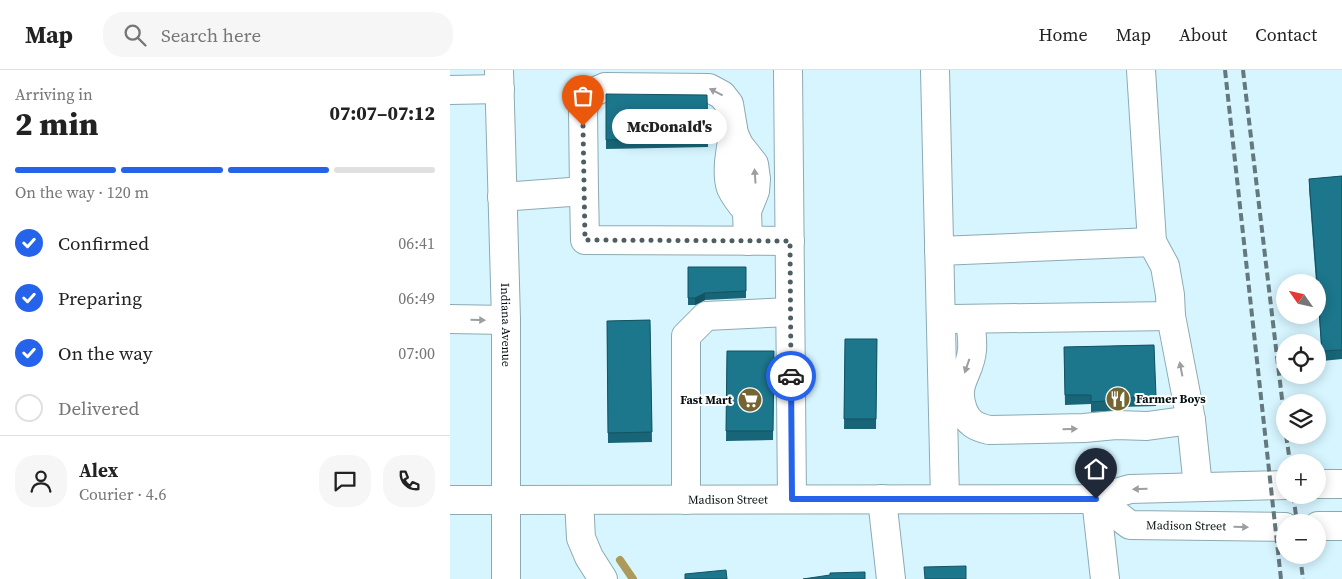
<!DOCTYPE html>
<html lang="en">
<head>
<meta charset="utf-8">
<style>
	:root { --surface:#fff; --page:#f6f6f6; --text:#222; --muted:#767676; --line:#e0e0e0; --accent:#2563eb }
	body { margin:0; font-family:"Source Serif 4",serif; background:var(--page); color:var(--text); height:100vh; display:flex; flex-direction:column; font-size:19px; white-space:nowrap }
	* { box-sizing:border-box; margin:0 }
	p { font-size:16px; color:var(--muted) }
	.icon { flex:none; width:28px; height:28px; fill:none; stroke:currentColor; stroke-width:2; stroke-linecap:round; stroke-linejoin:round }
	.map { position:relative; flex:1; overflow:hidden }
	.side { display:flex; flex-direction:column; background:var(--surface); width:450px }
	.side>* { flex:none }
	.needle { width:32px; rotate:304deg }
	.buttons { position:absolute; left:826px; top:204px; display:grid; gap:10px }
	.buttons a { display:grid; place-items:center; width:50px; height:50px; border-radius:50%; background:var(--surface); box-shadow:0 2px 12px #0003; font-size:25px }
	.pin { position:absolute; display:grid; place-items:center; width:42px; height:42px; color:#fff; margin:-51px -21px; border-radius:50% 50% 50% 0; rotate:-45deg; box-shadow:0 0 5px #0007 }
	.pin .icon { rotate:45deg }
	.courier { position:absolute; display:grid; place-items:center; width:50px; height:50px; margin:-25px; border:4px solid #2563eb; border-radius:50%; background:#fff; color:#222; box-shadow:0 1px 6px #0007 }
	.bubble { position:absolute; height:35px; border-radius:18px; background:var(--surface); box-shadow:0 2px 12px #0003; font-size:16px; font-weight:800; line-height:35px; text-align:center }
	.headline em { font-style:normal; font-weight:800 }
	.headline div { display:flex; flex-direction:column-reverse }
	.headline { display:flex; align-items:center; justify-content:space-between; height:85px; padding:0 15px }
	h1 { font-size:32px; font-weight:800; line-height:38px }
	.bar { display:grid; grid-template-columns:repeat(4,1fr); gap:8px 5px; align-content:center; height:60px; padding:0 15px }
	.bar i { height:6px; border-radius:4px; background:var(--line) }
	.bar .active { background:var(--accent) }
	.bar p { grid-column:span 4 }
	.line { display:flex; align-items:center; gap:12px; padding:0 15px; border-top:1px solid var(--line) }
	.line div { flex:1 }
	.round { display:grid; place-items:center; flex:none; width:52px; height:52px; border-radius:20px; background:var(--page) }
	ol { padding:0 15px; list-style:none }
	li { display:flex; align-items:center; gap:15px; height:55px }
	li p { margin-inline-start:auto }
	li .icon { padding:5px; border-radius:50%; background:var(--accent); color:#fff; stroke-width:4 }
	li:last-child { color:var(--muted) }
	li i { width:28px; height:28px; border:2px solid var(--line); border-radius:50% }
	header { display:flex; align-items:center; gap:30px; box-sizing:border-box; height:70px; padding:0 25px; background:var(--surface); border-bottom:1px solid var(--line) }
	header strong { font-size:24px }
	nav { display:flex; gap:28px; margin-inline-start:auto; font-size:18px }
	.search { width:350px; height:45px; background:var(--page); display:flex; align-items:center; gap:12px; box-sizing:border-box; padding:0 18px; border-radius:20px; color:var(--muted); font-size:19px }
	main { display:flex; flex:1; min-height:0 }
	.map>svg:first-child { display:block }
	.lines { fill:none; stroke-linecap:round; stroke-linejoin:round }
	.stream { stroke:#ad9959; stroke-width:8 }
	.minor-casing { stroke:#8daab3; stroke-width:30 }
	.major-casing { stroke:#8daab3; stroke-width:30 }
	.minor { stroke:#fff; stroke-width:28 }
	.major { stroke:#fff; stroke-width:28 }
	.rail { stroke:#65787e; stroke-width:4; stroke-dasharray:8 4; stroke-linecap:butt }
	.wall { fill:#186578 }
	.shaded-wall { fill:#145362 }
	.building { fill:#1c768c; stroke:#145362 }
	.oneway { fill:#9b9fa0 }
	.done { stroke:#4e5f64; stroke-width:5; stroke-dasharray:0 9 }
	.route { stroke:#2563eb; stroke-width:6 }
	.labels { text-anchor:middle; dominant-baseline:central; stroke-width:4; stroke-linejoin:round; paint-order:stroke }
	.street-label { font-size:12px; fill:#050e11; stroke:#fff }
	.poi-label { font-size:12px; font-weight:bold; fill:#050e11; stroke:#fff; text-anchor:start }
</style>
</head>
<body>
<header>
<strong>Map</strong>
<div class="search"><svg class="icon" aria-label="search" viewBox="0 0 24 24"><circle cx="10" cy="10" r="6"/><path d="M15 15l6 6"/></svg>Search here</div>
<nav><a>Home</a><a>Map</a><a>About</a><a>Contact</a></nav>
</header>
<main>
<section class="side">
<div class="headline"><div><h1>2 min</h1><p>Arriving in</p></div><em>07:07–07:12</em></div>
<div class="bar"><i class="active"></i><i class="active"></i><i class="active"></i><i></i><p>On the way · 120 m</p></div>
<ol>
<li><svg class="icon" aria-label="check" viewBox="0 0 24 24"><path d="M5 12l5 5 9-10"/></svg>Confirmed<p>06:41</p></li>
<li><svg class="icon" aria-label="check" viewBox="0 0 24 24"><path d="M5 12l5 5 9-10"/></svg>Preparing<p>06:49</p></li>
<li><svg class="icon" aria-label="check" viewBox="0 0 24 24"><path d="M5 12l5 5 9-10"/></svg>On the way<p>07:00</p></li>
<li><i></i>Delivered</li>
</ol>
<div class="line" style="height:90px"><a class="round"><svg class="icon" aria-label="person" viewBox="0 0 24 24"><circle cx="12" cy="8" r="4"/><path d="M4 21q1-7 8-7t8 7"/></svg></a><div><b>Alex</b><p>Courier · 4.6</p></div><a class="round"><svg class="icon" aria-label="chat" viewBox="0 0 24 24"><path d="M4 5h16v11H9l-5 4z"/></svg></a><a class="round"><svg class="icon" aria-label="phone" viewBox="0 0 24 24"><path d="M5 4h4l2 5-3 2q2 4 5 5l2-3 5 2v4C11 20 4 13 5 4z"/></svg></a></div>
</section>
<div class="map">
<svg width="892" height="509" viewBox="0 0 892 509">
	<rect width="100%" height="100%" fill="#d6f5ff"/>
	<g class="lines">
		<!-- stream -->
		<path class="stream" d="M170,490L183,509"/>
		<defs>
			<g id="minor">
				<path d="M338,0L342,429"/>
				<path d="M485,0L495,429"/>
				<path d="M691,0L702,172"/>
				<path d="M0,20L50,19"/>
				<path d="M284,64C280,78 276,104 281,118C285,127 291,134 297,141"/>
				<path d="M134,121L133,39L139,24L155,17L259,18L272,25L279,34L284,64L289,75L304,94L306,109L305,121L297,141L298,171"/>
				<path d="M52,127L134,121L135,170L340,171"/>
				<path d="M489,181L702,172L715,196L720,225L721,246L741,350L748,417"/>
				<path d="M0,249L56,250"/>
				<path d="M503,249L721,246"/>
				<path d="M520,249C521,259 523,270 522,280C520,305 503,312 513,340C518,353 526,357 539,360L634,358L666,355L697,356L741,350"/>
				<path d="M868,414H892"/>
				<path d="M432,429L441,509"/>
				<path id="s1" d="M646,429L680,455L835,457"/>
				<path d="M646,429L655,509"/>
				<path id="s2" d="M56,430L646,429L680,419L835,415"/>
				<path d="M129,430L131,468L139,487L153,509"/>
				<path d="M236,430V266L256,246L340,242"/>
				<path d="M868,456H892"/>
			</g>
			<g id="major">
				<path id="s3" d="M49,0L56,250V509"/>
				<path d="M0,430H56"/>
			</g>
		</defs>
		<!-- minor casing -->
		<use href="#minor" class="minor-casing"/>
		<!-- major casing -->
		<use href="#major" class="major-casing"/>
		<!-- minor -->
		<use href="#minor" class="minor"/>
		<!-- major -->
		<use href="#major" class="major"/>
		<!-- rail -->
		<path class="rail" d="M775,0L831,509
			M793,0L835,354
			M836,365L840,392
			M843,425L847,452
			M850,485L853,509"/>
	</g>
	<!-- wall -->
	<path class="wall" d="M156,24L258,67V77L156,79Z
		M892,106V289L872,291L868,233V212H866L859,118V109Z
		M238,197H296V228L255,230L245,235H238Z
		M200,250L202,372L158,373L157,251Z
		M395,269H427L426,359H394Z
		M704,275L706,336L671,337V340L641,342V334L615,335L614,277Z
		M277,281H324L323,370L276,371Z"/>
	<!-- shaded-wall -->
	<path class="shaded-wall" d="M255,223V230L245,235V228Z"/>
	<!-- building -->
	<path class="building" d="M156,24L257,25L258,67L156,70Z
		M892,106V280L872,281L868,223V212H867L859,109Z
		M238,197H296V221L255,223L245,228H238Z
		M200,250L202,362L158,363L157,251Z
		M395,269H427L426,349H394Z
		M704,275L706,326L671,328V330L641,332V325H615L614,277Z
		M277,281H324L323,361H276Z
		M516,496V509H475L474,497Z
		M276,500L277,509H235V504Z
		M415,502V509H353L380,505V503Z"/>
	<!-- one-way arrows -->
	<defs><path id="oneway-solid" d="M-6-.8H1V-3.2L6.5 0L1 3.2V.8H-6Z" transform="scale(1.25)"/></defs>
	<g class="oneway">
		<use href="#oneway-solid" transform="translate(266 22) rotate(-153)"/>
		<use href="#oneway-solid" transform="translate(305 106) rotate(-94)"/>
		<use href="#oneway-solid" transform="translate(28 250) rotate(1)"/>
		<use href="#oneway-solid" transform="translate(517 296) rotate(109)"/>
		<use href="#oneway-solid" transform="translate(731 299) rotate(-101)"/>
		<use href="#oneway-solid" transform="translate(620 359) rotate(-1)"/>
		<use href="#oneway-solid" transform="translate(690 419) rotate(179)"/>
		<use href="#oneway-solid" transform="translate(791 457) rotate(1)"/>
	</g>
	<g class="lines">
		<!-- done -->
		<path class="done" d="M133,56L135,170L340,171L341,306"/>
		<!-- route -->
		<path class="route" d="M341,306L342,429H646"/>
	</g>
	<!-- icons -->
	<defs>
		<symbol id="restaurant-disc" viewBox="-11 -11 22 22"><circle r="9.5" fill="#746532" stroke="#fff"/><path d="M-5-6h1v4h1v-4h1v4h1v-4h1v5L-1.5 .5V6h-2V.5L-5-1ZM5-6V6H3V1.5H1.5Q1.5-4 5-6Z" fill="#fff"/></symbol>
		<symbol id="supermarket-disc" viewBox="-11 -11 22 22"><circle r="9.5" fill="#746532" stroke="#fff"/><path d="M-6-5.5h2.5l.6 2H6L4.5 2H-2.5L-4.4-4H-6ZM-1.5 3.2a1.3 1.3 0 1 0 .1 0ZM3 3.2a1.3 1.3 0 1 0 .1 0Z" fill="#fff"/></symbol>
	</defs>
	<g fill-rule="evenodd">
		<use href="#restaurant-disc" x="654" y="315" width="28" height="28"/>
		<use href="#supermarket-disc" x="286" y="316" width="28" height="28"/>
	</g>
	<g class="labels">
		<!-- street labels -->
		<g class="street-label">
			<text stroke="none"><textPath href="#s3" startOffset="255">Indiana Avenue</textPath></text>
			<text stroke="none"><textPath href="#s2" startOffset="222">Madison Street</textPath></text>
			<text stroke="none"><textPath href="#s1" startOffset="99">Madison Street</textPath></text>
		</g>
		<!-- poi labels -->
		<g class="poi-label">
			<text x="686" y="329">Farmer Boys</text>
			<text x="282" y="330" text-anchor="end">Fast Mart</text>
		</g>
	</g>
</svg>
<div class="buttons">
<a><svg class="needle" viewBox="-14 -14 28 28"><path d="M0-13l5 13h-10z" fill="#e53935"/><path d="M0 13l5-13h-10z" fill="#767676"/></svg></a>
<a><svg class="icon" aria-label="locate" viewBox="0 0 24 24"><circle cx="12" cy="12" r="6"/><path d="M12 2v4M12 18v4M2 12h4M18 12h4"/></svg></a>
<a><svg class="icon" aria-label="layers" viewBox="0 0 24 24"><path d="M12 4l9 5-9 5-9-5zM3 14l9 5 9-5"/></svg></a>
<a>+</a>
<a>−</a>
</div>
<div class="pin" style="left:133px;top:56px;background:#ea580c"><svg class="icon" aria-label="bag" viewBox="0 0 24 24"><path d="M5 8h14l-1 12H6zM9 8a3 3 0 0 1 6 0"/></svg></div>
<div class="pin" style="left:646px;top:429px;background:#1f2937"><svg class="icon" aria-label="home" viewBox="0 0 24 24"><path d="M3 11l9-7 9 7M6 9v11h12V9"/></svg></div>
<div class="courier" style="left:341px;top:306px"><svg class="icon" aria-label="car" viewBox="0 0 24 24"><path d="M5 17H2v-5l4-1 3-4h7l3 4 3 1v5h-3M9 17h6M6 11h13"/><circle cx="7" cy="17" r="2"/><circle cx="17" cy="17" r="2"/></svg></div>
<div class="bubble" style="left:162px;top:39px;width:115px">McDonald's</div>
</div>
</main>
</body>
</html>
